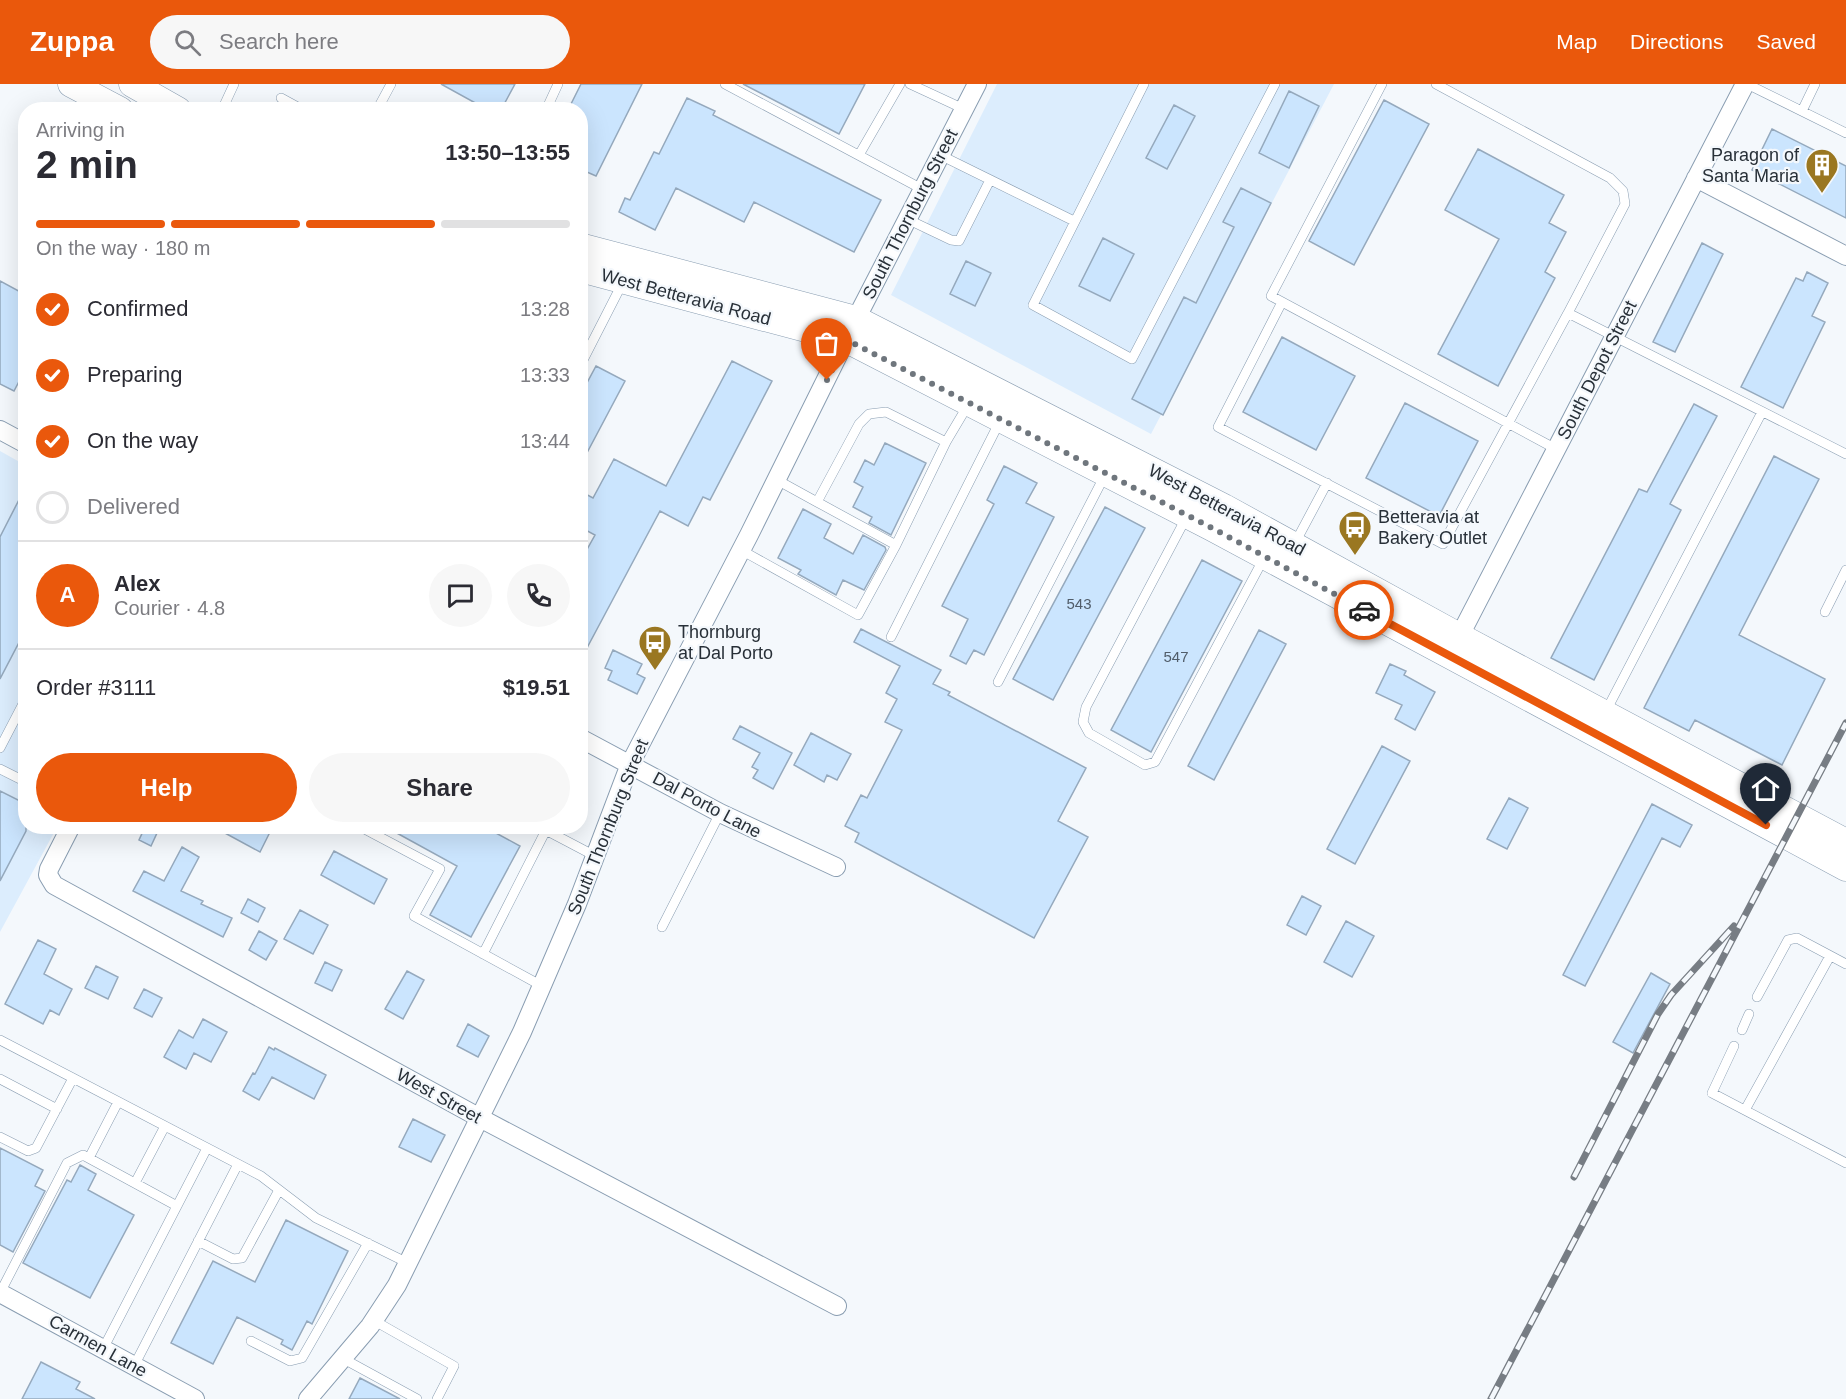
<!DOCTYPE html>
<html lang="en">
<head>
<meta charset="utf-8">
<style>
	:root { --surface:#fff; --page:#f7f7f7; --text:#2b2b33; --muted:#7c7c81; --line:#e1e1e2; --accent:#ea580c }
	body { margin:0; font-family:Arial,sans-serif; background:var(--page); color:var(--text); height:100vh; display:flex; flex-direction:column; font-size:22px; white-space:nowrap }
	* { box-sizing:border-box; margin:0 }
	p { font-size:20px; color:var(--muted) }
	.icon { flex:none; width:33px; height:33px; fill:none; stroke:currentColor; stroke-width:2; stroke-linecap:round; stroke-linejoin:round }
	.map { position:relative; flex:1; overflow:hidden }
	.drawer { position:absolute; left:18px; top:18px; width:570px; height:732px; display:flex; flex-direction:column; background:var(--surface); border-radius:24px; box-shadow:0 6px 24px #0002 }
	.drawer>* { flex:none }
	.pin { position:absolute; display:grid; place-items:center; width:51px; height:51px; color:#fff; margin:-62px -26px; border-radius:50% 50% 50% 0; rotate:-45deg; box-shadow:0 0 6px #0007 }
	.pin .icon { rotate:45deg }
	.courier { position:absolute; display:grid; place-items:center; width:60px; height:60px; margin:-30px; border:4px solid #ea580c; border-radius:50%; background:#fff; color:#222; box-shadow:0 2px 8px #0007 }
	.overview em { font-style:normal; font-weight:600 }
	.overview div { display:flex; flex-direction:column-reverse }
	.overview { display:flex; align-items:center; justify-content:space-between; height:102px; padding:0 18px }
	h1 { font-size:39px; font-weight:600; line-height:45px }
	.bar { display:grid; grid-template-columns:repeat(4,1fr); gap:9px 6px; align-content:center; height:72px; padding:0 18px }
	.bar i { height:8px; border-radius:4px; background:var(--line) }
	.bar .on { background:var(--accent) }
	.bar p { grid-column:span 4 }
	.line { display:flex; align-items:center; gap:15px; padding:0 18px; border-top:2px solid var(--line) }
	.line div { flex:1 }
	.round { display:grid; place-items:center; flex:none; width:63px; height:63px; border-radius:32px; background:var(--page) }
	ol { padding:0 18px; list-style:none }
	li { display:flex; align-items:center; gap:18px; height:66px }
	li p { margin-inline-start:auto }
	li .icon { padding:6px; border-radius:50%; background:var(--accent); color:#fff; stroke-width:4 }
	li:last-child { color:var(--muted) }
	li i { width:33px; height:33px; border:3px solid var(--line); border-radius:50% }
	.button { display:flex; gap:12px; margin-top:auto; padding:12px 18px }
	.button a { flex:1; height:69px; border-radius:36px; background:var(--accent); color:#fff; font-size:24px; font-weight:600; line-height:69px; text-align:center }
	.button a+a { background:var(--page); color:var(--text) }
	header { display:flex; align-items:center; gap:36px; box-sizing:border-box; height:84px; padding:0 30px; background:var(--accent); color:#fff }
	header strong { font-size:28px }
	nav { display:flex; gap:33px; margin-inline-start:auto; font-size:21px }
	.search { width:420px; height:54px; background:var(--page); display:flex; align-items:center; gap:15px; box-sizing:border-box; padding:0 21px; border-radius:33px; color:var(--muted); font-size:22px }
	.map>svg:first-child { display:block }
	.built { fill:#dcedfd }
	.building { fill:#cbe5fe; stroke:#95a9bd; stroke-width:1.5 }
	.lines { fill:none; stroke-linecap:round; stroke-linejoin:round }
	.lane-casing { stroke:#899db1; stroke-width:10 }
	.street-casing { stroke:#899db1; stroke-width:20 }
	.secondary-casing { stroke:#899db1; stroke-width:27 }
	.lane { stroke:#fff; stroke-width:9 }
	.street { stroke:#fff; stroke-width:18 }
	.secondary { stroke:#fff; stroke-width:26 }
	.rail-casing { stroke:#777d84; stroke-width:7 }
	.rail { stroke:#f4f8fc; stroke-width:4.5; stroke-dasharray:14; stroke-linecap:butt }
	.done { stroke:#6f767d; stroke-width:6; stroke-dasharray:0 10.8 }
	.route { stroke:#ea580c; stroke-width:8 }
	.labels { text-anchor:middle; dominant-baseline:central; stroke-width:4.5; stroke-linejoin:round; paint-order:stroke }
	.number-label { font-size:15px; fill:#515d6a }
	.poi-label { font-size:18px; fill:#283038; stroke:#f4f8fc; text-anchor:start }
	.street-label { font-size:18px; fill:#283038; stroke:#f4f8fc }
</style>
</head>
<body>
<header>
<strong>Zuppa</strong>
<div class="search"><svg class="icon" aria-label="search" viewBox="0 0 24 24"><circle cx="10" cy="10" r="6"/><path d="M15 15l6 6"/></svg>Search here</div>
<nav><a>Map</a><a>Directions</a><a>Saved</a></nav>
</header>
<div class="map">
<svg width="1846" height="1315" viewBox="0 0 1846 1315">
	<rect width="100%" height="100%" fill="#f4f8fc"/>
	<!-- built -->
	<path class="built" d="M997,0H1334L1151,350L891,211Z
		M0,367L25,381L26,742L57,743L0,848Z"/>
	<!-- building -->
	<path class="building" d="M441,0H515L501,26H488Z
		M581,0H642L596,92L580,85V26H568Z
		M743,0H865L839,50Z
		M1289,7L1319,22L1289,84L1259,69Z
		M687,14L715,27L713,31L881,116L854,168L754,118L744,138L676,104L655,146L619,128L625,114L630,116L654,68L659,70Z
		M1384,16L1429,40L1354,181L1309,157Z
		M1174,21L1195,32L1167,85L1146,74Z
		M1772,45L1846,82V134L1752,86Z
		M1478,65L1564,111L1549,139L1566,148L1545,188L1555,194L1498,302L1438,270L1499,155L1445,126Z
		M1241,104L1271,119L1163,331L1132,315L1184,213L1196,219L1234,143L1223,138Z
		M1103,154L1134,170L1110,217L1079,202Z
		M1702,159L1723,170L1675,268L1653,258Z
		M966,177L991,189L975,222L950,210Z
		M1807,188L1828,199L1812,232L1825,238L1783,324L1741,303L1796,194L1803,197Z
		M0,197L26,211V284L14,307L0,300Z
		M1282,253L1355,292L1316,366L1243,328Z
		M732,277L772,297L710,416L703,413L688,442L660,427L580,577V478L595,451L580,443V407L593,414L614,375L666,402Z
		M596,282L625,297L580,382V312Z
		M1405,319L1478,357L1439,432L1366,394Z
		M1694,320L1717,332L1670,420L1681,426L1594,596L1551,574L1639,405L1647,408Z
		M885,359L926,379L891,451L869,439L872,433L853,423L863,403L854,398L865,376L874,381Z
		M1774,372L1819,395L1739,551L1825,595L1782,681L1695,636L1689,647L1644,624Z
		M1004,382L1037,399L1026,419L1054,433L984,571L974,566L966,580L950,572L968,535L942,522L994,420L987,416Z
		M26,402V545L0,595V453Z
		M1105,423L1145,444L1053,616L1013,595Z
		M803,425L831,440L824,454L853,470L863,451L885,463L886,466L864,506L843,496L836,511L798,490L801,486L778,474Z
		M1202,476L1242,497L1151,668L1111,646Z
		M861,545L941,586L933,600L950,608L948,611L1086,684L1058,737L1088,753L1034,854L855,758L859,749L845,742L861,711L867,714L902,646L885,638L897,615L886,609L900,582L854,558Z
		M1259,546L1286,560L1214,696L1188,682Z
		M613,566L642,580L637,590L645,594L637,610L608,596L612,587L605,584Z
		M1390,580L1406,587L1404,591L1435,608L1415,646L1395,635L1402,621L1376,609Z
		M740,642L792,669L773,705L753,694L758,686L752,683L760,669L733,655Z
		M811,649L851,670L837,696L827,691L824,698L794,681Z
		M1382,662L1410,677L1355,780L1327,765Z
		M0,707L26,720V747L0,797Z
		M1509,714L1528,724L1507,765L1487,755Z
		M1652,720L1692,741L1680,763L1662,754L1585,902L1563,891Z
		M212,742H273L260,768Z
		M384,742H483L520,762L471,853L430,831L457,782Z
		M145,743L157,749L151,762L139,756Z
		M182,763L199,773L181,807L203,817L201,820L232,834L223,853L133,807L144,787L164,797Z
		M334,767L387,795L374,820L321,791Z
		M1302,812L1321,822L1306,851L1287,841Z
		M248,815L265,824L258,838L241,829Z
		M300,826L328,841L313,870L284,855Z
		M1346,837L1374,852L1352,893L1324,878Z
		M259,847L277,857L266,876L249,866Z
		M38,856L56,865L44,890L72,905L59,931L50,926L43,940L5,920Z
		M325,878L342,886L332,907L315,899Z
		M96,882L118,893L108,915L85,904Z
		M407,887L424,896L403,935L385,925Z
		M1651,889L1670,900L1633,969L1613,958Z
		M144,905L162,914L152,933L134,924Z
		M203,935L227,948L211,978L194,969L186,985L164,973L179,946L193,954Z
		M468,940L489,952L478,973L457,962Z
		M269,963L274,966L275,964L326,991L314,1015L272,993L259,1016L243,1007L253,989L255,990Z
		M413,1035L445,1051L431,1078L399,1063Z
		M0,1064L43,1086L35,1102L45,1107L13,1168L0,1161Z
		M80,1081L96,1090L88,1106L134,1131L90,1214L23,1179L67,1096L71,1098Z
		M286,1136L348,1167L312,1240L307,1237L292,1266L281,1260L283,1256L237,1233L213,1280L171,1259L213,1177L255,1198Z
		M41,1278L80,1298L76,1305L95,1315H22Z
		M360,1294L400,1315H349Z"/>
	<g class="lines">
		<defs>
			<path id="lane" d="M725,0L922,105
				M910,0L964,25
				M1144,0L1033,221L1132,275L1275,0
				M1382,0L1271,212L1556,365
				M1436,0L1610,94L1623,107L1625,120L1568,229L1846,370
				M1747,0L1846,49
				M281,14L303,26
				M222,26L234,0
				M377,26L391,0
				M546,26L558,0
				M1802,27L1815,0
				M859,71L900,0
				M940,71L1074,137
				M907,135L951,156L959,157L990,96
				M1282,218L1218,343L1443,460L1568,229
				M580,282L623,198
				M946,358L896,461L817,418L859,340L869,330L886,328L946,358L968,321
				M777,396L817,418
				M1186,434L1086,623L1083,638L1089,649L1145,681L1155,678L1264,474
				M1295,459L1327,399
				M741,466L858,531L896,461
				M1825,528L1846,486
				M891,553L1000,337
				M998,598L1105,391
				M1605,629L1762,328
				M0,664L26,614
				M0,685L26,698
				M359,742L440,785L414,832L542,902
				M538,742L595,772
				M662,843L720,729
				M483,870L546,746
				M1757,913L1788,856L1797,854L1846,880
				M1742,946L1749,930
				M0,956L261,1092L316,1134L408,1179
				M1734,962L1712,1009L1846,1079
				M0,995L57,1025
				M1745,1026L1830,872
				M0,1053L28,1067L36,1064L73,994
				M89,1074L118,1018
				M135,1099L165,1042
				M198,1157L233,1175L242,1174L279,1106
				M0,1209L67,1079L83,1071L177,1122
				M373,1236L454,1282L437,1315
				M251,1257L290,1277L302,1274L368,1159
				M103,1265L207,1064
				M342,1274L417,1315
				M134,1282L238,1080"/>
			<path id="street" d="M1696,94L1846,172
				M0,346L26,360
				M1455,561L1745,0
				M580,654L720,729L836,783
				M71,742L49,785L48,791L54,801L480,1034L837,1222
				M0,1209L195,1315
				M308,1315L370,1242L397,1201L522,948L577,820L630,680L749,451L856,235L977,0"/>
			<path id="secondary" d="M71,0L120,26
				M132,0L178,26
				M580,162L856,235L1224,423L1459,552L1846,758
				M580,185L847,256L1212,444L1846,784"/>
		</defs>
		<!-- lane casing -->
		<use href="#lane" class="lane-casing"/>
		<!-- street casing -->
		<use href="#street" class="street-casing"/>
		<!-- secondary casing -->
		<use href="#secondary" class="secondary-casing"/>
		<!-- lane -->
		<use href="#lane" class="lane"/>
		<!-- street -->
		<use href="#street" class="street"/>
		<!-- secondary -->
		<use href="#secondary" class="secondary"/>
		<defs>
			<path id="rail" d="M1574,1093L1658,930L1671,911L1734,842
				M1491,1315L1846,639"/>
		</defs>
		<!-- rail casing -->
		<use href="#rail" class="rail-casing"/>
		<!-- rail -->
		<use href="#rail" class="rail"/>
	</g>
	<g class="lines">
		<!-- done -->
		<path class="done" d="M827,296L847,256L1212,444L1364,526"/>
		<!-- route -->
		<path class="route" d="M1364,526L1766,741"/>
	</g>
	<!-- icons -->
	<defs>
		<symbol id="building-pin" viewBox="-11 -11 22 30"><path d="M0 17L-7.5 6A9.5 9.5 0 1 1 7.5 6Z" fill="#9a7721" stroke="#f4f8fc"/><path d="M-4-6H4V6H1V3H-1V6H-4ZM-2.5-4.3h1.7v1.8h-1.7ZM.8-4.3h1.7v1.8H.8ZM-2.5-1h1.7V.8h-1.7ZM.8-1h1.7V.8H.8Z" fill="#fff"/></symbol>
		<symbol id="bus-pin" viewBox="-11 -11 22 30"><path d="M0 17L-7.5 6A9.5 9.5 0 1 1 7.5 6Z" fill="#9a7721" stroke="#f4f8fc"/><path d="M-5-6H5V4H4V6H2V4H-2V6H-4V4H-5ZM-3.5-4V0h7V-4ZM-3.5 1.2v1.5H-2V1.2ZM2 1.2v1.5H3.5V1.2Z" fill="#fff"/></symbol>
	</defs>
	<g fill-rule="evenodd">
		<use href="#building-pin" x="1803" y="62" width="38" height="52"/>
		<use href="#bus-pin" x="1336" y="424" width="38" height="52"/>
		<use href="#bus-pin" x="636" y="539" width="38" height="52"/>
	</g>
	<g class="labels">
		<!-- number labels -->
		<g class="number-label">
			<text x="1079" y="519">543</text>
			<text x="1176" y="572">547</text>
		</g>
		<!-- poi labels -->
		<g class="poi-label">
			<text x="1799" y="71" text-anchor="end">Paragon of<tspan x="1799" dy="21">Santa Maria</tspan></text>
			<text x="1378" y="433">Betteravia at<tspan x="1378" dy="21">Bakery Outlet</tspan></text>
			<text x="678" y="548">Thornburg<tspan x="678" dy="21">at Dal Porto</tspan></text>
		</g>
		<!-- street labels -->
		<g class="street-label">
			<text transform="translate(910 130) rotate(-63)">South Thornburg Street</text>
			<text transform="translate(686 213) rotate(15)">West Betteravia Road</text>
			<text transform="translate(1597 286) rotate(-63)">South Depot Street</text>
			<text transform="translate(1227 426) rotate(28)">West Betteravia Road</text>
			<text transform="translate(707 721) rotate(28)">Dal Porto Lane</text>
			<text transform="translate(608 743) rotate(-68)">South Thornburg Street</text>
			<text transform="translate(439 1012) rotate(29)">West Street</text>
			<text transform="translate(98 1262) rotate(29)">Carmen Lane</text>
		</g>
	</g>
</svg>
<div class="pin" style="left:827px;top:296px;background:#ea580c"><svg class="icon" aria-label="bag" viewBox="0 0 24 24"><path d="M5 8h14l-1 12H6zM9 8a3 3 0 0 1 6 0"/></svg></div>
<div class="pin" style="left:1766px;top:741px;background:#1f2937"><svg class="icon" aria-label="home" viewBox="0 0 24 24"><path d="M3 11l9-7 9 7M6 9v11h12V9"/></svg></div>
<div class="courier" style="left:1364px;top:526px"><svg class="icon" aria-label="car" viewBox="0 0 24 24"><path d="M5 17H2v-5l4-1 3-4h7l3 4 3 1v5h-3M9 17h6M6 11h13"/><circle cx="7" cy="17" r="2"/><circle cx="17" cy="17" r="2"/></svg></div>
<section class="drawer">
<div class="overview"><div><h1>2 min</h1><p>Arriving in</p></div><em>13:50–13:55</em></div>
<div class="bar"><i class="on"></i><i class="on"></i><i class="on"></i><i></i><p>On the way · 180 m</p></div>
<ol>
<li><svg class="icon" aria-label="check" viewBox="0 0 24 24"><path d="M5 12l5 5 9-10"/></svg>Confirmed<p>13:28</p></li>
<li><svg class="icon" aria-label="check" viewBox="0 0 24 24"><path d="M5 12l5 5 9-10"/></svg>Preparing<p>13:33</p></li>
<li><svg class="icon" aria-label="check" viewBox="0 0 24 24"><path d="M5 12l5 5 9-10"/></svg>On the way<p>13:44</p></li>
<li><i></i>Delivered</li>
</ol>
<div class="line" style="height:108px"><b class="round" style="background:var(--accent);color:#fff">A</b><div><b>Alex</b><p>Courier · 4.8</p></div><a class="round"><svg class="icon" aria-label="chat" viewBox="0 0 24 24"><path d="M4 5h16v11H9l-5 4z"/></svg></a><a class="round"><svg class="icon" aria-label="phone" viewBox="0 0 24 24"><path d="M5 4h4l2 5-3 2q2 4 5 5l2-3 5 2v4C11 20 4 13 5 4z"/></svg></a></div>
<div class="line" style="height:78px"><div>Order #3111</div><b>$19.51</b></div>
<div class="button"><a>Help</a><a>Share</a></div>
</section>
</div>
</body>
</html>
